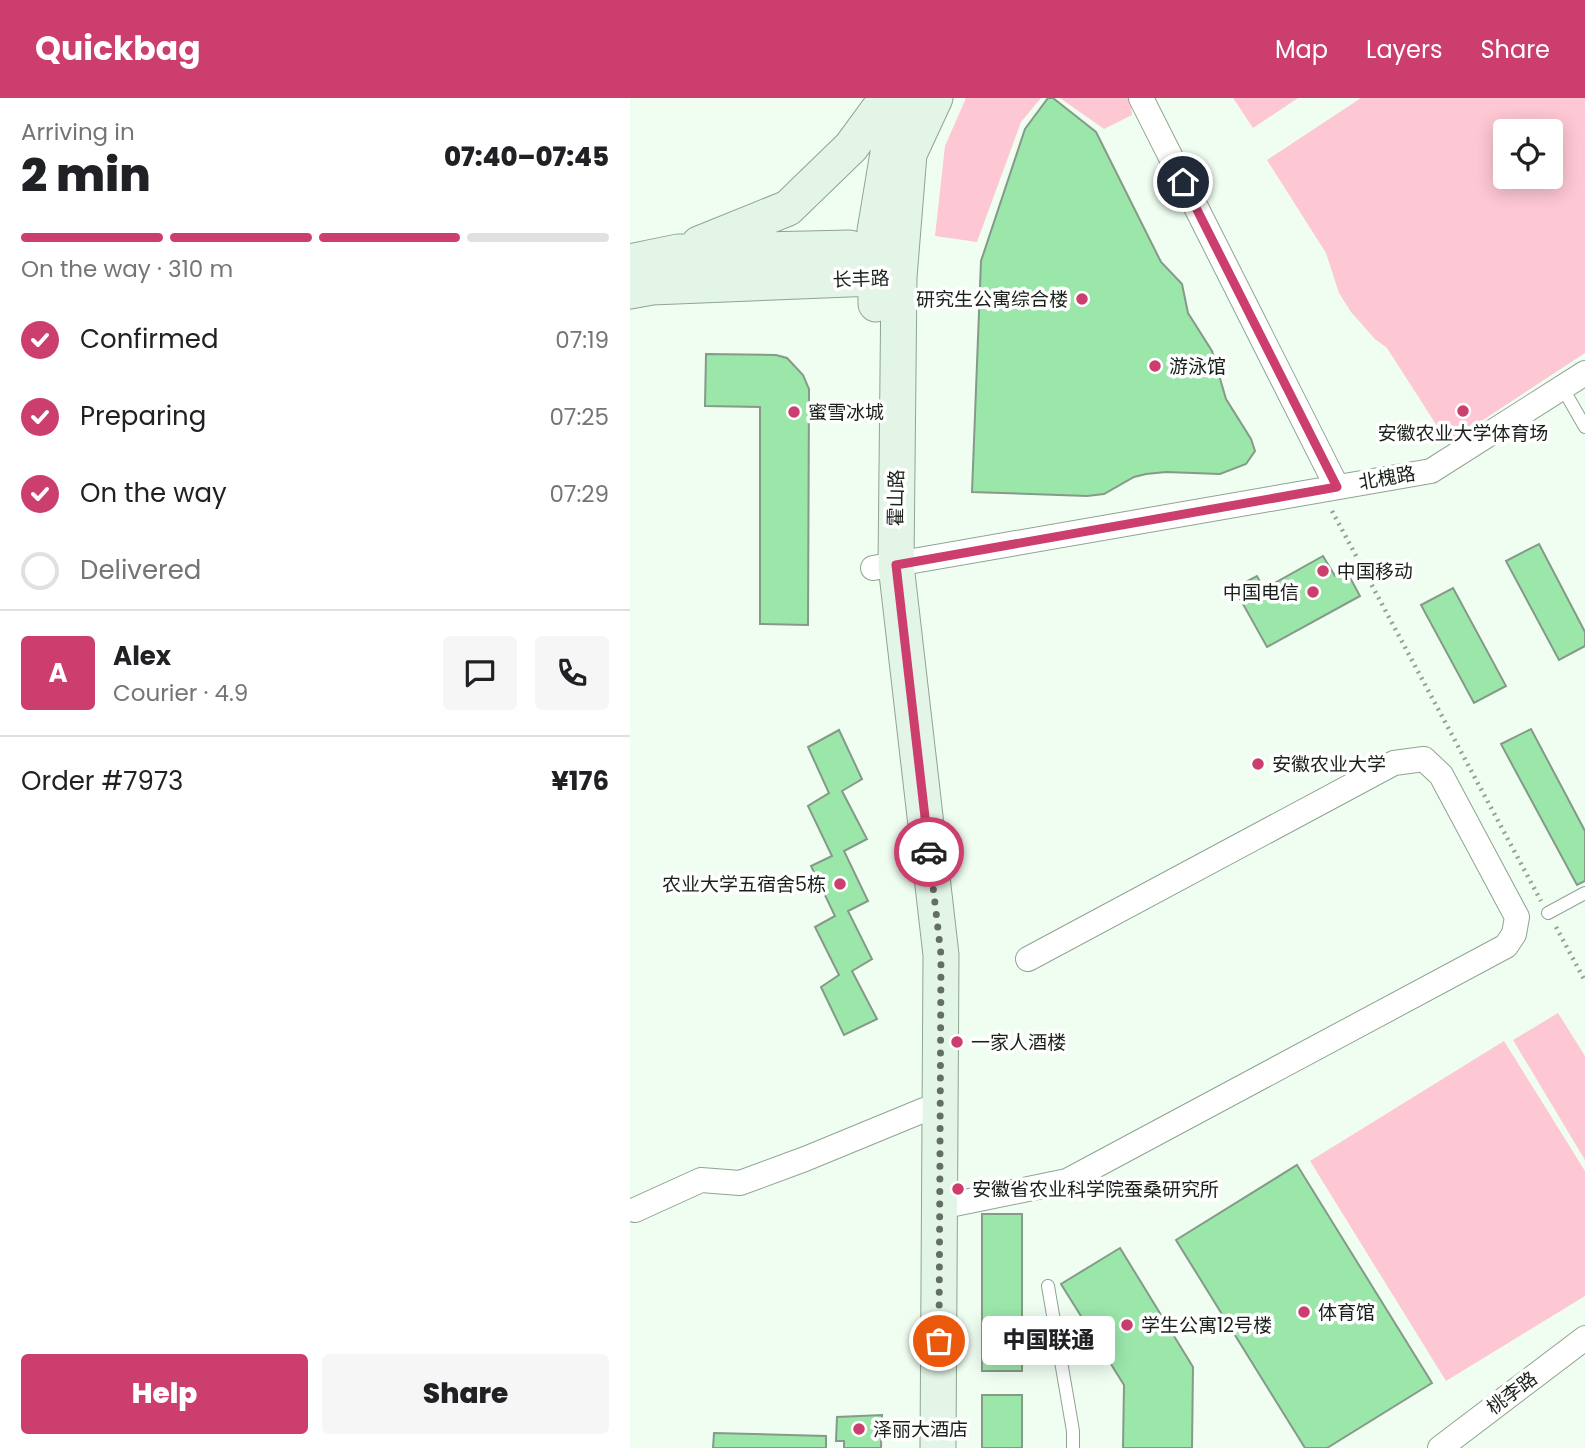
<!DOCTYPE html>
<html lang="en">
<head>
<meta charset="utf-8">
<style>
	:root { --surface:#fff; --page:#f6f6f6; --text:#202124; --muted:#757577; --line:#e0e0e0; --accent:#cb3e6e }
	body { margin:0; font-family:Poppins,"Noto Sans SC",sans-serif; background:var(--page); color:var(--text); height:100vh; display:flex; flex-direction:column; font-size:26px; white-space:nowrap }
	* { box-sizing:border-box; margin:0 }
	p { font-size:23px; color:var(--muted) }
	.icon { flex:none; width:38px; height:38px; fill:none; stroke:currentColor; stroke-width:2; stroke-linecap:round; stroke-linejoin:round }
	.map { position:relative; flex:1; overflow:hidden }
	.side { display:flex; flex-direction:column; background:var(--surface); width:630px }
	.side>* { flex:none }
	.tools { position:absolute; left:863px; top:21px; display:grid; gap:14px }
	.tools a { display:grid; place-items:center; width:70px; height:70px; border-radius:7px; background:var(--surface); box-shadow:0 4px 18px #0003; font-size:35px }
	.pin { position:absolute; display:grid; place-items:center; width:60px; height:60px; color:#fff; margin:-30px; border:4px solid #fff; border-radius:50%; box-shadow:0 2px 7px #0007 }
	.courier { position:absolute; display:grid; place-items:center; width:70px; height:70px; margin:-35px; border:5px solid #cb3e6e; border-radius:50%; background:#fff; color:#222; box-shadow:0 2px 9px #0007 }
	.bubble { position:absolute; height:49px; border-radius:7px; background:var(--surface); box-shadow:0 4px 18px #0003; font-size:23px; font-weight:800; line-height:49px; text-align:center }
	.headline em { font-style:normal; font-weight:800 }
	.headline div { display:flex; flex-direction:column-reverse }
	.headline { display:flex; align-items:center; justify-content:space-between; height:119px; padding:0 21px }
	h1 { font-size:46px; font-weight:800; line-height:52px }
	.bar { display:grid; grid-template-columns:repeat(4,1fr); gap:10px 7px; align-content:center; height:84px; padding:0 21px }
	.bar i { height:9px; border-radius:5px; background:var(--line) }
	.bar .current { background:var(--accent) }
	.bar p { grid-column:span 4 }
	.line { display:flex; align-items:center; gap:18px; padding:0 21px; border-top:2px solid var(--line) }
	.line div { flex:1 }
	.round { display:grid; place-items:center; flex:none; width:74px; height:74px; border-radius:7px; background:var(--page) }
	ol { padding:0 21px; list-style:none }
	li { display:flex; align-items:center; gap:21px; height:77px }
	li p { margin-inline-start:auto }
	li .icon { padding:7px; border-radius:50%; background:var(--accent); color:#fff; stroke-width:4 }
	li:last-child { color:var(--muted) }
	li i { width:38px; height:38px; border:4px solid var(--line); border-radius:50% }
	.button { display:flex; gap:14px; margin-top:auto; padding:14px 21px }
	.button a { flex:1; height:80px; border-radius:7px; background:var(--accent); color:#fff; font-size:28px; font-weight:800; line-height:80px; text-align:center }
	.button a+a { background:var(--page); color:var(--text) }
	header { display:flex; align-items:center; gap:42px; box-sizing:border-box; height:98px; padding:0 35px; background:var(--accent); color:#fff }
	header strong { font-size:33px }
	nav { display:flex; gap:38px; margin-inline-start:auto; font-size:24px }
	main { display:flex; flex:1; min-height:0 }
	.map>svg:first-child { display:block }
	.green { fill:#fdc7d3; fill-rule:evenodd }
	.building { fill:#9be7aa; stroke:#859a88; stroke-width:2 }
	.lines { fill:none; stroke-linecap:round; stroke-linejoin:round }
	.lane-casing { stroke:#8fa492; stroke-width:14 }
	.street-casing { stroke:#8fa492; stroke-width:26 }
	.secondary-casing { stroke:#8fa492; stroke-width:37 }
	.path { stroke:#95a097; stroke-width:4.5; stroke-dasharray:2 5; stroke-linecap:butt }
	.lane { stroke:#fff; stroke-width:12 }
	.street { stroke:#fff; stroke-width:24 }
	.secondary { stroke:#e2f5e6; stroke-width:35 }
	.done { stroke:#646e66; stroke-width:7; stroke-dasharray:0 12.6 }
	.route { stroke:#cb3e6e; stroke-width:9 }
	.poi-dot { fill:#cb3e6e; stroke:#fff; stroke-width:2.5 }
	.labels { text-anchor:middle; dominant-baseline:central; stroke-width:7; stroke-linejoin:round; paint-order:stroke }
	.street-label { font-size:19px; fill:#19211a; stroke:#fff }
	.poi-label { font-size:19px; fill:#19211a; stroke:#fff; text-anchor:start }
</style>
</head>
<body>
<header>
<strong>Quickbag</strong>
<nav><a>Map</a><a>Layers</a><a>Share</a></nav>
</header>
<main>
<section class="side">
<div class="headline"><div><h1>2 min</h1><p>Arriving in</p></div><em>07:40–07:45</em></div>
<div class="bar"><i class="current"></i><i class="current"></i><i class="current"></i><i></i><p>On the way · 310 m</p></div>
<ol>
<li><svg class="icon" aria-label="check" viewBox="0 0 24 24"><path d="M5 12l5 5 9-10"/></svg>Confirmed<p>07:19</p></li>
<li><svg class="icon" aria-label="check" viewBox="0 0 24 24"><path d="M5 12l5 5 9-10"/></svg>Preparing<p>07:25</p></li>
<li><svg class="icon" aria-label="check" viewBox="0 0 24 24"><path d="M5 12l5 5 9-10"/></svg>On the way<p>07:29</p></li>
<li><i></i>Delivered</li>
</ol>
<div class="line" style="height:126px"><b class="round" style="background:var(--accent);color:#fff">A</b><div><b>Alex</b><p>Courier · 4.9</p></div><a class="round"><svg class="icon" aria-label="chat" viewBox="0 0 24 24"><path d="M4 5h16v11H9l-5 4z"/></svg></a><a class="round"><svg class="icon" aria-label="phone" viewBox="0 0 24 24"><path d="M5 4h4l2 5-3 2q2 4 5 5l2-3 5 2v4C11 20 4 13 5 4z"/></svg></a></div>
<div class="line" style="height:91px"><div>Order #7973</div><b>¥176</b></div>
<div class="button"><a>Help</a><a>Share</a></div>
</section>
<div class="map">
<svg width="955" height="1350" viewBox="0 0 955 1350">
	<rect width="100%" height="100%" fill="#f0fef2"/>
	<!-- green -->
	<path class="green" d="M336,0H411L391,24L347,144L305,138L315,48Z
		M430,0H500L502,17L474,31Z
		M603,0H668L623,30Z
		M731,0H955V255L818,345L757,250L745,241L721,214L709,195L696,155L637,62ZM875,33H920V79H875Z
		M928,915L955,958V1062L883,942Z
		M874,943L955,1073V1198L816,1283L680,1063Z"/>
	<!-- building -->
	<path class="building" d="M418,0H423L466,34L531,164L552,186L558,215L582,253L596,301L621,341L625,353L616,366L590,376L536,374L516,376L504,379L474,396L457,398L342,394L351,163L395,31Z
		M76,256L146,257L157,260L173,277L179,291L178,527L130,526V309L75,308Z
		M909,446L955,534V548L929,562L876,463Z
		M693,458L705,478L716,472L730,498L637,549L604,490L627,478L634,491Z
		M823,490L876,588L844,605L791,507Z
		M901,631L955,733V783L947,787L871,646Z
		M209,632L232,681L212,693L237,741L214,753L238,803L218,813L242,861L222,873L247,921L214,937L191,889L209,877L185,829L205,818L181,768L202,758L178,708L199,695L178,649Z
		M667,1067L802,1285L697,1350H675L546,1142Z
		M352,1116H392V1273H352Z
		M490,1150L563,1269L562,1350H493L494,1287L431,1186Z
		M352,1297H392V1350H352Z
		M252,1317L251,1350H214V1343H206L207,1319Z
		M84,1335L196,1338V1350H83Z"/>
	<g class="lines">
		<defs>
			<path id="lane" d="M932,289L955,329
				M918,815L955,795
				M418,1188L443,1333V1350"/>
			<path id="street" d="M511,0L707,389
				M243,470L801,373L955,275
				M310,1109L437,1083L876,848L884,836L887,819L811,677L794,661L764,665L398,861
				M5,1112L71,1082L110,1085L175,1061L294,1012
				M810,1350L955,1240"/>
			<path id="secondary" d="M305,0L279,56L269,179L266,467L311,857L308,1350
				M69,146L158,110L221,49L257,0
				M0,164L48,154L220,150L263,176
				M0,193L22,189L269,179
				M246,206L245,133L258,55L275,0"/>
		</defs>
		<!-- lane casing -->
		<use href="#lane" class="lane-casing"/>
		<!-- street casing -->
		<use href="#street" class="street-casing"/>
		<!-- secondary casing -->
		<use href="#secondary" class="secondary-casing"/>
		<!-- path -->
		<path class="path" d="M702,413L911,803
			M926,829L955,883"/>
		<!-- lane -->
		<use href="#lane" class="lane"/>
		<!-- street -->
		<use href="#street" class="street"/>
		<!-- secondary -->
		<use href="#secondary" class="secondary"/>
	</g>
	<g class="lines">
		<!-- done -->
		<path class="done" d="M299,754L311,857L309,1243"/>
		<!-- route -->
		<path class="route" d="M299,754L266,467L707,389L553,84"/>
	</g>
	<!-- markers -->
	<g class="poi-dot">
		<circle cx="452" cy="201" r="7"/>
		<circle cx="525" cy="268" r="7"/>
		<circle cx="833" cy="313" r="7"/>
		<circle cx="164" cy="314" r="7"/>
		<circle cx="693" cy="473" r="7"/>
		<circle cx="683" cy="494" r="7"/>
		<circle cx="628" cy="666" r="7"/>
		<circle cx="210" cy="786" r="7"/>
		<circle cx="327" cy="944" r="7"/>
		<circle cx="328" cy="1091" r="7"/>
		<circle cx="674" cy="1214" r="7"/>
		<circle cx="497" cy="1227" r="7"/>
		<circle cx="229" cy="1331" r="7"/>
	</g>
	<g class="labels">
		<!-- street labels -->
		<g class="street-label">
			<text transform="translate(231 181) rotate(-2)">长丰路</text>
			<text transform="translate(757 380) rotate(-10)">北槐路</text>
			<text transform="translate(266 400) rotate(-89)">霍山路</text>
			<text transform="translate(882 1295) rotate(-37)">桃李路</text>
		</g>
		<!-- poi labels -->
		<g class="poi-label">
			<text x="438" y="201" text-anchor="end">研究生公寓综合楼</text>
			<text x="539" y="268">游泳馆</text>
			<text x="178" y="314">蜜雪冰城</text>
			<text x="833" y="335" text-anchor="middle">安徽农业大学体育场</text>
			<text x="707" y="473">中国移动</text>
			<text x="669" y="494" text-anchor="end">中国电信</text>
			<text x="642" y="666">安徽农业大学</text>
			<text x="196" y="786" text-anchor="end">农业大学五宿舍5栋</text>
			<text x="341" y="944">一家人酒楼</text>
			<text x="342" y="1091">安徽省农业科学院蚕桑研究所</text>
			<text x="688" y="1214">体育馆</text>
			<text x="511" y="1227">学生公寓12号楼</text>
			<text x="243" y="1331">泽丽大酒店</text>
		</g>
	</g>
</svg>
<div class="tools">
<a><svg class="icon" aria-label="locate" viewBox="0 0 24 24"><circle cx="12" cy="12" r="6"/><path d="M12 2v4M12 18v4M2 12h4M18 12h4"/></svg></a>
</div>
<div class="pin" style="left:309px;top:1243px;background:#ea580c"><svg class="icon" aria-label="bag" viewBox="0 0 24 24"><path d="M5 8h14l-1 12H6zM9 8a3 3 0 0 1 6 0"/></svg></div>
<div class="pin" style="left:553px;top:84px;background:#1f2937"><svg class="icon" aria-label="home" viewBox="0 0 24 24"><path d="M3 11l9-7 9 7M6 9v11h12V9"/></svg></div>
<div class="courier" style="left:299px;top:754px"><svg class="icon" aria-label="car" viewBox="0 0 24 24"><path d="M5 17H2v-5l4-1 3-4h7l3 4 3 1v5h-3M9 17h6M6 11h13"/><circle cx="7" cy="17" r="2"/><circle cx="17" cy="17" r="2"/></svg></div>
<div class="bubble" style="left:352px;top:1218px;width:133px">中国联通</div>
</div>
</main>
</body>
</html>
